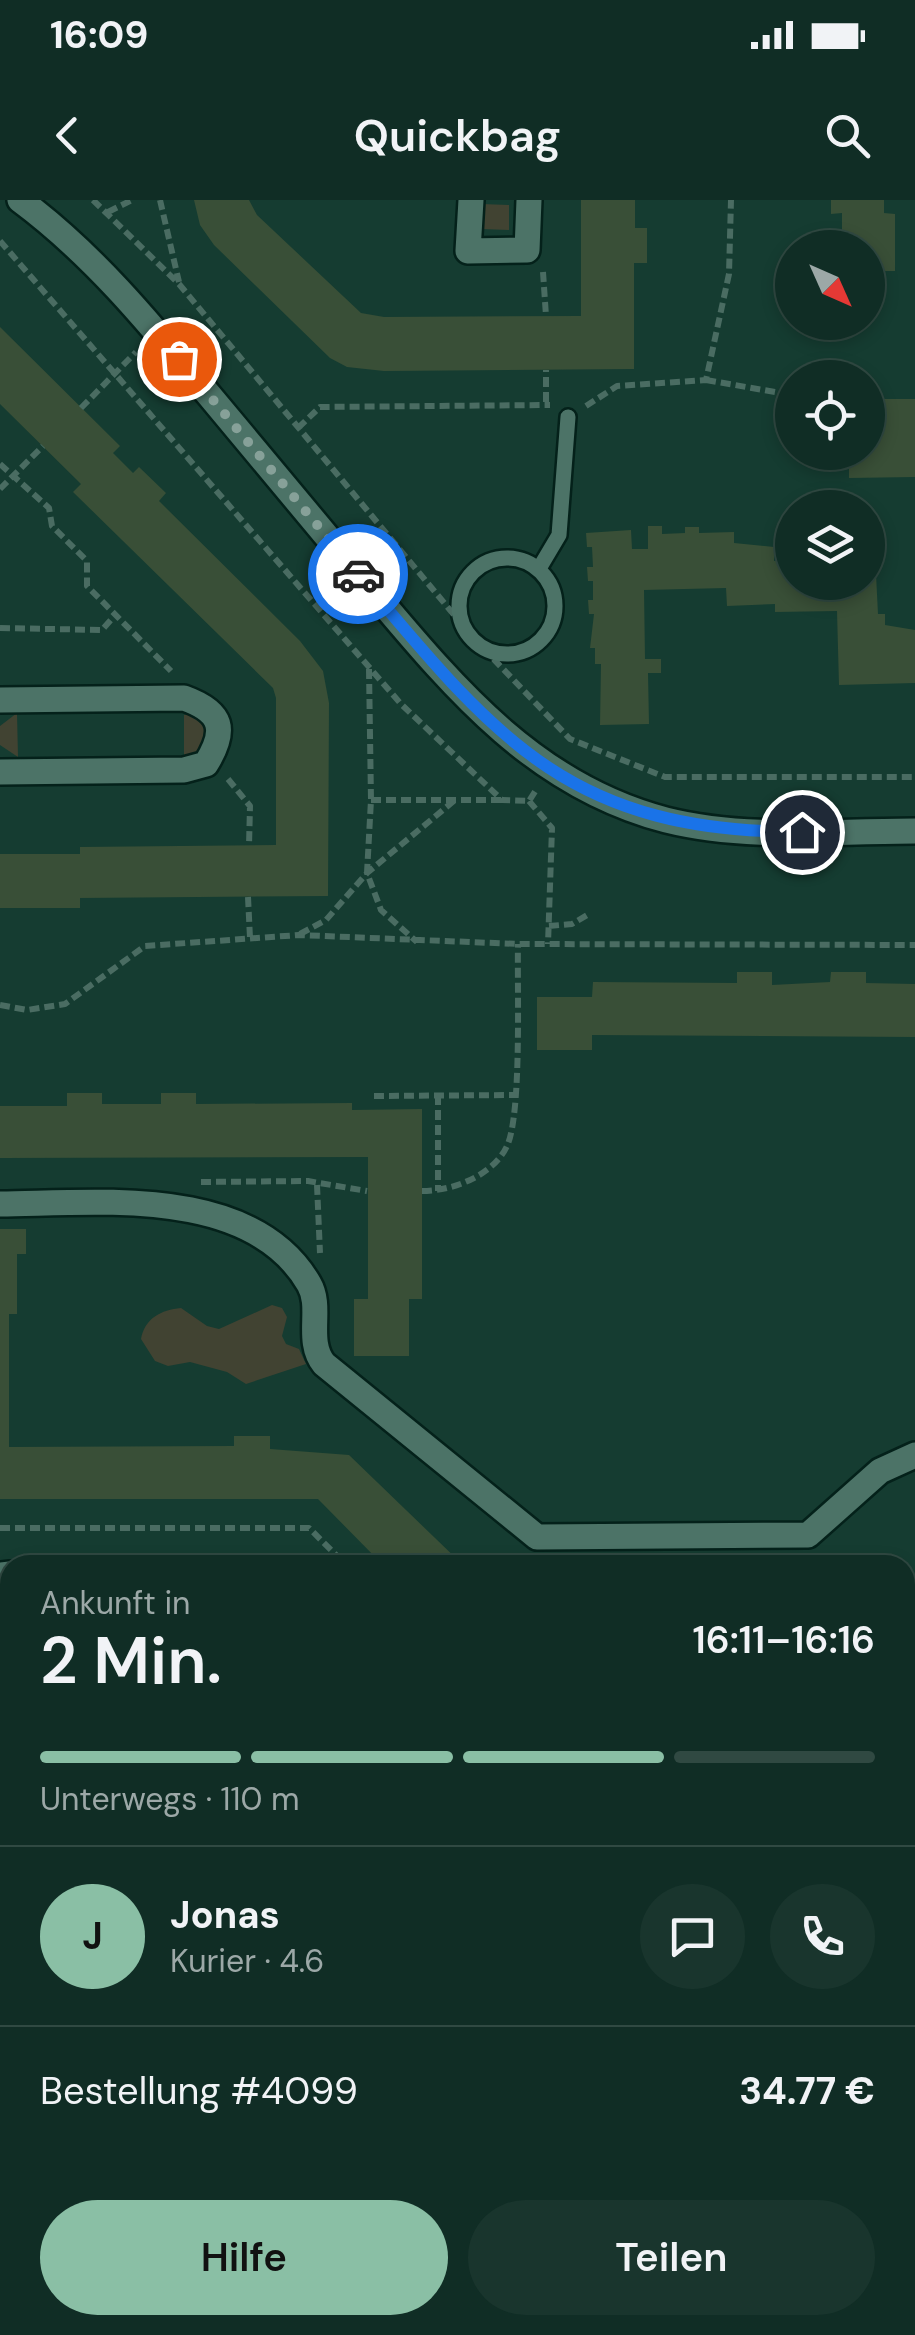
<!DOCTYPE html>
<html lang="de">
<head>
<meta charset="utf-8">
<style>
	:root { --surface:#102d25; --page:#19352d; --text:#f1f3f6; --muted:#9ca8a7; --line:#304942; --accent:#8abfa5 }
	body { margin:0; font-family:"DM Sans",sans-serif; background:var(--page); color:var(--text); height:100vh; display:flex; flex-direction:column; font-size:38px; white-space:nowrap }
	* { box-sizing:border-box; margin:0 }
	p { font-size:32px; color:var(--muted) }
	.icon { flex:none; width:55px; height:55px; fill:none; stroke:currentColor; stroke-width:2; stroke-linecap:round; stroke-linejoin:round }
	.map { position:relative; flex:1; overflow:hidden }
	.details { position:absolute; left:0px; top:1355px; width:915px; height:780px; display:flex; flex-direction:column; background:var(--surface); border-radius:30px 30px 0 0; box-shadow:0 5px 15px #0003,0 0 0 2px var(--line) }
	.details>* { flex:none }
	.needle { width:65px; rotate:135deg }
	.tools { position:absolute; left:775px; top:30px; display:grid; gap:20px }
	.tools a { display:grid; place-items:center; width:110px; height:110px; border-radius:50%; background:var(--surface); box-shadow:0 5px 15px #0003,0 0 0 2px var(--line); font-size:50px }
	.pin { position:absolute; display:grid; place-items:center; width:85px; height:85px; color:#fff; margin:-42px; border:5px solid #fff; border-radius:50%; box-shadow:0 2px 10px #0007 }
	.courier { position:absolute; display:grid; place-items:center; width:100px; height:100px; margin:-50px; border:8px solid #1a73e8; border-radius:50%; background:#fff; color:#222; box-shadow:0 2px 12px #0007 }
	.head em { font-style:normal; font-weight:600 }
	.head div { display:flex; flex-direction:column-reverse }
	.head { display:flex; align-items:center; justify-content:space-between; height:170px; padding:0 40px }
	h1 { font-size:65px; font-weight:600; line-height:75px }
	.bar { display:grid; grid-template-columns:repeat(4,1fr); gap:15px 10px; align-content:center; height:120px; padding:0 40px }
	.bar i { height:12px; border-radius:8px; background:var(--line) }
	.bar .selected { background:var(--accent) }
	.bar p { grid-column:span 4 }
	.line { display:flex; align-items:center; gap:25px; padding:0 40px; border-top:2px solid var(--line) }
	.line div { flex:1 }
	.round { display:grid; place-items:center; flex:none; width:105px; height:105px; border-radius:52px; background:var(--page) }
	.cta { display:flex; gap:20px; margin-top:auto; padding:20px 40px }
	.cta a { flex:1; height:115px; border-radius:60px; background:var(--accent); color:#111; font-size:40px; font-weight:600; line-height:115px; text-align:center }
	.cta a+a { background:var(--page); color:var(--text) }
	.status { display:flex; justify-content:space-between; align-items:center; height:70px; padding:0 50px; background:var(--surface); direction:ltr }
	.status svg { height:28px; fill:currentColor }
	header { display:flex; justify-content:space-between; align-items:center; height:130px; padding:0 40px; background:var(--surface); font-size:45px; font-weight:600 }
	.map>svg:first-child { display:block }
	.green { fill:#414332 }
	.building { fill:#394f37 }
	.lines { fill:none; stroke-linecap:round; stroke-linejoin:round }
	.lane-casing { stroke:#04211a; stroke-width:20 }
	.street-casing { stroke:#04211a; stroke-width:30 }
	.secondary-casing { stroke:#04211a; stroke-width:30 }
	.path { stroke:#4a6c62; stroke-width:6; stroke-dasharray:10 5; stroke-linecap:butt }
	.lane { stroke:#4c7367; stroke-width:15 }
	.street { stroke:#4c7367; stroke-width:25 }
	.secondary { stroke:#488680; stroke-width:25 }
	.done { stroke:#87a199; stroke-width:10; stroke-dasharray:0 18 }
	.route { stroke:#1a73e8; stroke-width:12 }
</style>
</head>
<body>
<div class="status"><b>16:09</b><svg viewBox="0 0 49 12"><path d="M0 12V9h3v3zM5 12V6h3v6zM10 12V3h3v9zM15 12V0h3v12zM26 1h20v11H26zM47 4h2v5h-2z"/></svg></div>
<header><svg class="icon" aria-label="back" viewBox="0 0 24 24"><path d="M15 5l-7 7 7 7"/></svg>Quickbag<svg class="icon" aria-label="search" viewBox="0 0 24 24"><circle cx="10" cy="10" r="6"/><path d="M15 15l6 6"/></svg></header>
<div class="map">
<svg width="915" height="2135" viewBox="0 0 915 2135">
	<rect width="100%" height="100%" fill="#153c31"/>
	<!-- green -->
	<path class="green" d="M481,4L509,5V30L481,29Z
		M17,513L18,557L0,545V526Z
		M189,514L208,529L202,552L184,559V515Z
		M272,1105L282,1108L287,1117L282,1136L286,1144L299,1149L306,1164L246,1184L227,1172L190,1162L168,1166L155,1161L141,1139C145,1118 161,1110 181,1108L207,1126L219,1129Z
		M905,1589H915V2044L905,2043Z
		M0,2095H10V2125H905V2106L915,2107V2135H0Z"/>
	<!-- building -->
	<path class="building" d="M194,0H249L257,15L361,113L384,117L581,116V0H635V28H647V63H634V169L384,171L347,167L330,158L214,45L200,25Z
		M831,0H884V13L895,14V71H868V48H842V13L831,14Z
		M0,127L120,246L113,253L133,273L139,267L166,293L159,301L300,441L323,471L329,503L328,696L80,698V708H0V654H80V647L276,645V498L273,488L73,292L81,284L0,204Z
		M868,199H915V277L849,278V252H868Z
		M648,326H662V334L685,333V327H699V333L734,332V343L774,347V361L792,360V382H868V354H875L878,414H885V425L915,430V483L839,485L837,411L775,412V404L727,406L726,388L644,390L645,459H661V473H648L649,524L600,525L601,464H595V448H590L594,414H589L588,400H593V381H588L587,367H593L592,347H587L586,333L631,330L632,349H648Z
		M737,772H772V785L830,782L831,772H866V783L915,784V837L592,835V850H537V797H592L593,782L737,783Z
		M67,893H102V904H161V893H196V904L352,903V910L422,909V1099H409V1156H354V1099H368V957L0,958V906H67Z
		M0,1029H26V1054H17V1114H9V1247L234,1246V1236H270V1249L349,1255L463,1365H383L318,1299H0Z
		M0,1416H10V1489H0Z
		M905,1418H915V1473H905Z"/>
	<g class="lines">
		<defs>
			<path id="lane" d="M459 406a48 48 0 1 1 96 0a48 48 0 1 1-96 0Z
				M540,367L559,335L568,217"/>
			<path id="street" d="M20,0C93,54 151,125 209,195C260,257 312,319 364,381C450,483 531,585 666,620C746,640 834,631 915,631
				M471,0L468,51L527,50L529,0
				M0,500L184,498C223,512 227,530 206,564L184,570L0,572
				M0,1004C98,1003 252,985 309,1084C323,1108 305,1140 324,1164L537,1337L808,1335L880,1271L915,1255
				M0,1375L10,1374
				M0,1528H10
				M905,1553H915"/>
			<path id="secondary" d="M0,2064H10
				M905,2091L915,2092"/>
		</defs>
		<!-- lane casing -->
		<use href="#lane" class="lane-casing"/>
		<!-- street casing -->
		<use href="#street" class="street-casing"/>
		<!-- secondary casing -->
		<use href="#secondary" class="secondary-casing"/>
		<!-- path -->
		<path class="path" d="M93,0L179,84L465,428
			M160,0L179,82
			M108,12L132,0
			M0,41L401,504L502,600L529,601L536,590
			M543,72L546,116
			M706,180L792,195
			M546,202V170
			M586,206L617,186L706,180L729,74L731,0
			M81,208L136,152
			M298,228L320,207L550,205
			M0,264L49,308L52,326L87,361V386L171,471
			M0,289L43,246
			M0,428L102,430L116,414
			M483,448L570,539L665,577H915
			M369,469L371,600L367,673L381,710L417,742
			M228,579L250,606L249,646
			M371,600H501
			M529,601L552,628L548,744
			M248,697L250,738
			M549,726L572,724L589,714
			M300,734L326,720L367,673L455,600
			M0,805L27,810L65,804L145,746L299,735L518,744L915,745
			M438,895V991
			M374,896L515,895
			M201,982L308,981L367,991
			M317,985L320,1053
			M422,991C452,991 493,976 507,946C522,914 517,786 518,744
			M0,1328H309L346,1365
			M905,1510H915
			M0,2026H10
			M905,2052L915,2053"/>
		<!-- lane -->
		<use href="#lane" class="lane"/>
		<!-- street -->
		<use href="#street" class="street"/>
		<!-- secondary -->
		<use href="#secondary" class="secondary"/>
	</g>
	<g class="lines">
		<!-- done -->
		<path class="done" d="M179,159L358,374"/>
		<!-- route -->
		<path class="route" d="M358,374C497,540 570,632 802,632"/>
	</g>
</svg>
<div class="tools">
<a><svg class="needle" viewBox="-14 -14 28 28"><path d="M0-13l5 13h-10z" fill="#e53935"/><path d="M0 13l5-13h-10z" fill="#9ca8a7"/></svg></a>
<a><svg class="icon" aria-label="locate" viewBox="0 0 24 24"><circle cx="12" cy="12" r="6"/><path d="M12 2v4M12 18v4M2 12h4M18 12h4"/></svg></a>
<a><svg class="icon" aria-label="layers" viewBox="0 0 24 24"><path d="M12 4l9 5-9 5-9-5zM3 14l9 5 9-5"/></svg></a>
</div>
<div class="pin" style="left:179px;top:159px;background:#ea580c"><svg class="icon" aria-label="bag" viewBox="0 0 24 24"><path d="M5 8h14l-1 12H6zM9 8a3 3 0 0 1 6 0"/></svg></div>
<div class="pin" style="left:802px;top:632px;background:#1f2937"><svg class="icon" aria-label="home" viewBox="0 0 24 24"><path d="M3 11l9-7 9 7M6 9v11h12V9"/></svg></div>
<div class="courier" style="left:358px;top:374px"><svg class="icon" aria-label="car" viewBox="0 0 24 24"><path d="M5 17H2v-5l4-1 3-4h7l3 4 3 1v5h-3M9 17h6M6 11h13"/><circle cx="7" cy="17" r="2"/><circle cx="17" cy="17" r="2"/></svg></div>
<section class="details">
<div class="head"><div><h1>2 Min.</h1><p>Ankunft in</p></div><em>16:11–16:16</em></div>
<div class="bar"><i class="selected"></i><i class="selected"></i><i class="selected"></i><i></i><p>Unterwegs · 110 m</p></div>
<div class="line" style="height:180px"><b class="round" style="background:var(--accent);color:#111">J</b><div><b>Jonas</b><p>Kurier · 4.6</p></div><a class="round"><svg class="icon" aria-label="chat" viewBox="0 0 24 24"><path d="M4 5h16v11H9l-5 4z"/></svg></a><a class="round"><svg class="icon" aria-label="phone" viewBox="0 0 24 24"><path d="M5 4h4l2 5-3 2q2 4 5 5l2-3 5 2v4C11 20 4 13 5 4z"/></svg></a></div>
<div class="line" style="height:130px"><div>Bestellung #4099</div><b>34.77 €</b></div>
<div class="cta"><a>Hilfe</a><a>Teilen</a></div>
</section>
</div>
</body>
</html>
